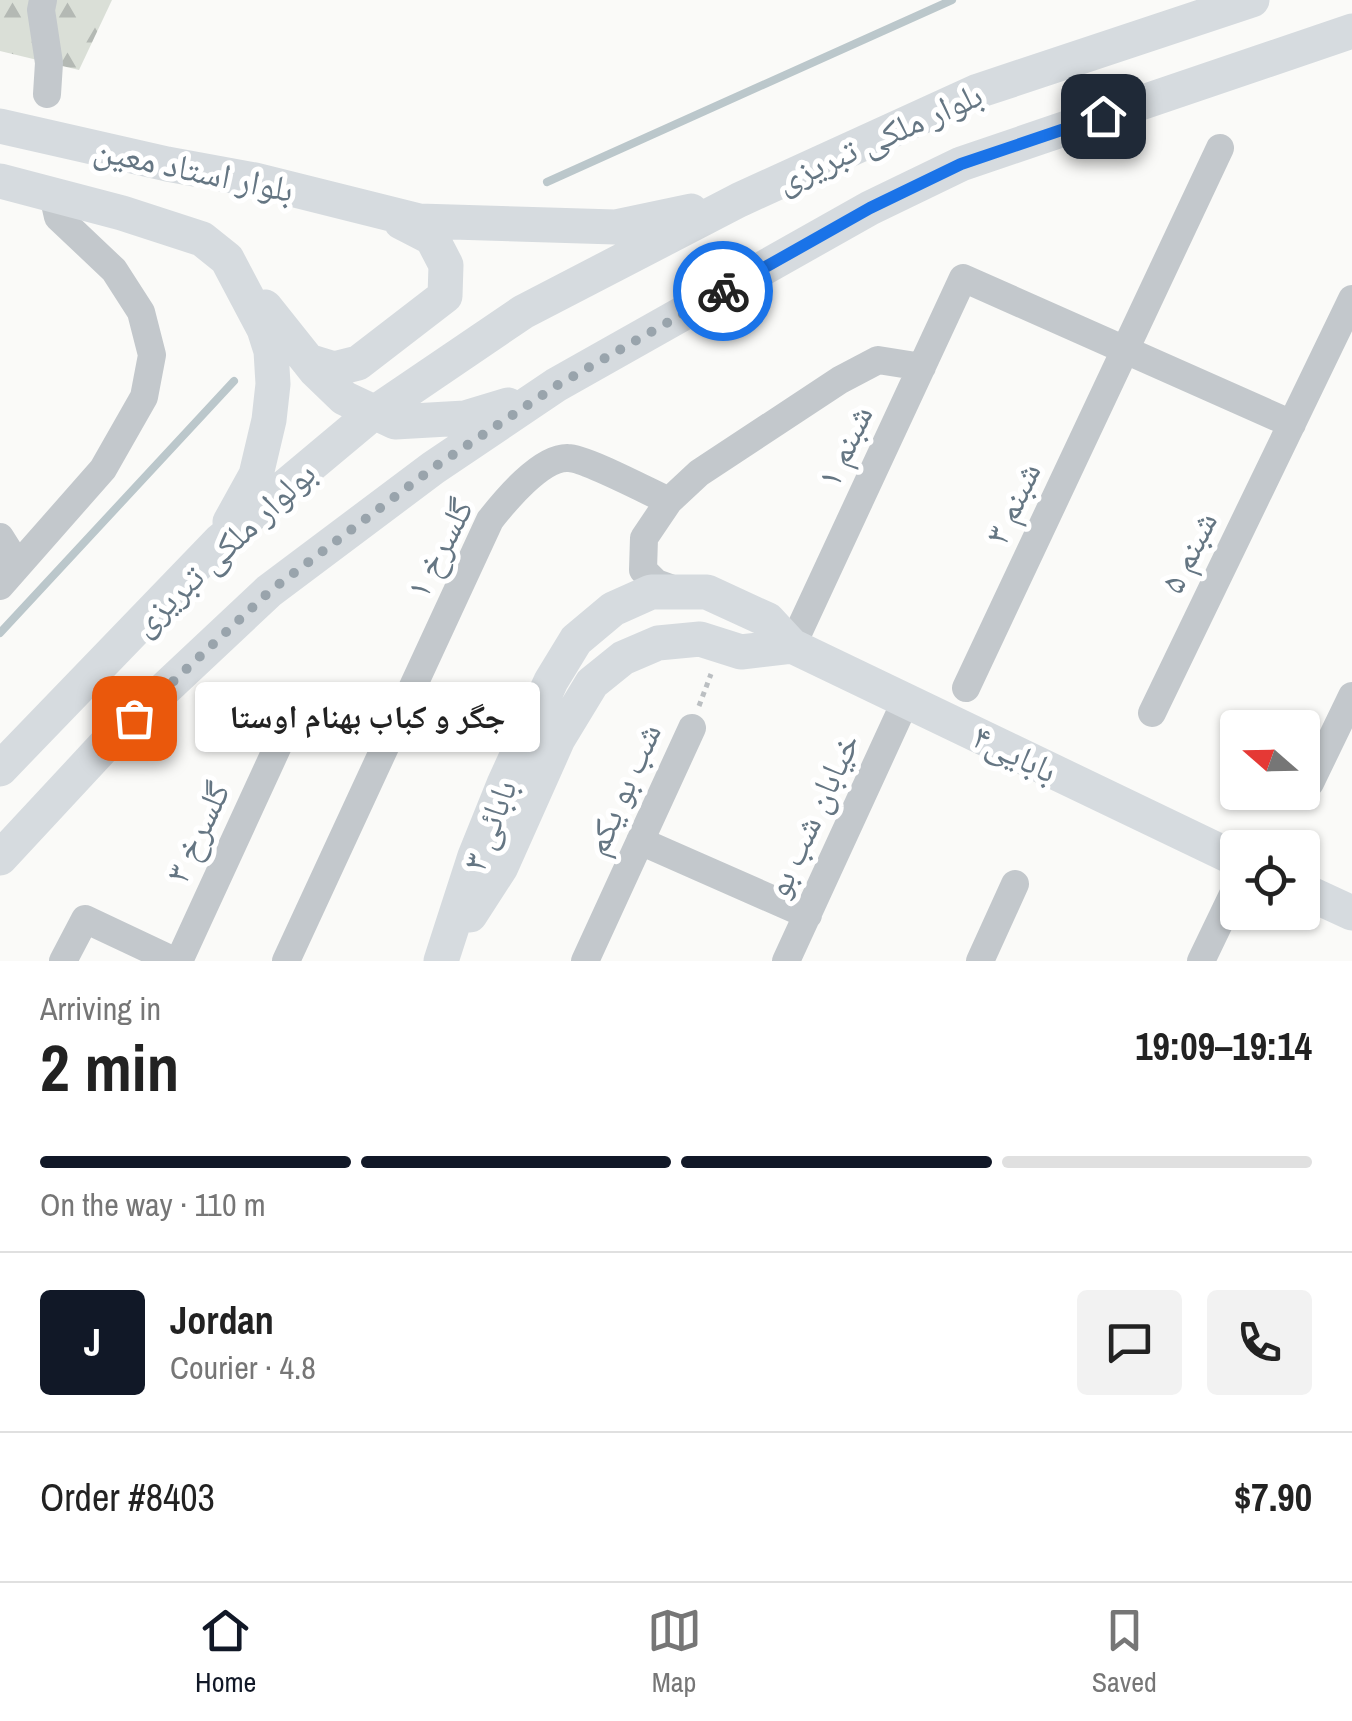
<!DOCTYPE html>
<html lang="en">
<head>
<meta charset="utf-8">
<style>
	:root { --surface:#fff; --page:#f2f2f2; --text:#222; --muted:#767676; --line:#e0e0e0; --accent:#111827 }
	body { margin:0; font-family:"Archivo Narrow","Noto Naskh Arabic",sans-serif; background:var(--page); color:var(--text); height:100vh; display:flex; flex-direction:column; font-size:38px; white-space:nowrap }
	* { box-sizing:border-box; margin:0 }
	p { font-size:32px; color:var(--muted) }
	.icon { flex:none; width:55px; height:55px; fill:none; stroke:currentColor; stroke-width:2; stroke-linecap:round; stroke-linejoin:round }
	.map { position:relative; height:961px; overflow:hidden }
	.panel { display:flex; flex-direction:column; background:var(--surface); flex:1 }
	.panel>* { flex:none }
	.needle { width:65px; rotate:290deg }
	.buttons { position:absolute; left:1220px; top:710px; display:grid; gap:20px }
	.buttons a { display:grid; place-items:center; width:100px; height:100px; border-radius:10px; background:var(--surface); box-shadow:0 2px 8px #0004; font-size:50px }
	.pin { position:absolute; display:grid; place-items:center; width:85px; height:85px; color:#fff; margin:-42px; border-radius:20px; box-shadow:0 5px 15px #0006 }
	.courier { position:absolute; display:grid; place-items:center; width:100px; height:100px; margin:-50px; border:8px solid #1a73e8; border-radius:50%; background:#fff; color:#222; box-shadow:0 2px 12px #0007 }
	.bubble { position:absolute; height:70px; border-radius:10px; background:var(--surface); box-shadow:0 2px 8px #0004; font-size:32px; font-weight:700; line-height:70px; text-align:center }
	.summary em { font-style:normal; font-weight:700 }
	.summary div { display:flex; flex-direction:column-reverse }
	.summary { display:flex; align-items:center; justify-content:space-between; height:170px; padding:0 40px }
	h1 { font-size:65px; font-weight:700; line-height:75px }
	.bar { display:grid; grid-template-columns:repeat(4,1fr); gap:15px 10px; align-content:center; height:120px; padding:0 40px }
	.bar i { height:12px; border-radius:8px; background:var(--line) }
	.bar .on { background:var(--accent) }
	.bar p { grid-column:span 4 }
	.line { display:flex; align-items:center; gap:25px; padding:0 40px; border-top:2px solid var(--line) }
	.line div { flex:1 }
	.round { display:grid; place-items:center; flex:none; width:105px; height:105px; border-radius:10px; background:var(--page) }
	.dock { display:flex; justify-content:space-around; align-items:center; height:140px; border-top:2px solid var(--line); background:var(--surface); font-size:28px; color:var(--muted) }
	.dock a { display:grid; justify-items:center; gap:5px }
	.dock .on { color:var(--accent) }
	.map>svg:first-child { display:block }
	.forest { fill:url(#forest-firs) }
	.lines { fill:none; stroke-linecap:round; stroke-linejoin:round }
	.stream { stroke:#bbc7cb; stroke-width:8 }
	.path { stroke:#bbbfc2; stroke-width:5; stroke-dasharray:5 5; stroke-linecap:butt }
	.minor { stroke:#c3c8cc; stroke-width:28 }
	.major { stroke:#d6dbdf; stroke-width:35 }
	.done { stroke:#99a4ac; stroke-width:10; stroke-dasharray:0 18 }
	.route { stroke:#1a73e8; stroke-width:12 }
	.labels { text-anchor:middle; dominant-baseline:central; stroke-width:10; stroke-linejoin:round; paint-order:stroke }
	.street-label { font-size:35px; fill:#657683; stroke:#fff }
</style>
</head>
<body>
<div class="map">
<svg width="1352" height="961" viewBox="0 0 1352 961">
	<defs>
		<pattern id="forest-firs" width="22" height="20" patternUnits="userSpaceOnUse" patternTransform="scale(2.5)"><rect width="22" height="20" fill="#dadfd7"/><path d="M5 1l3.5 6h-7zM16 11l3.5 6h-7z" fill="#b4b9b4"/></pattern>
	</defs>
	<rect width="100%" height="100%" fill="#fafaf8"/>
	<!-- forest -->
	<path class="forest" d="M0,0H112L79,70L0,51Z"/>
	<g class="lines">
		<!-- stream -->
		<path class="stream" d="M547,182L952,0
			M0,633L234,381"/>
		<!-- path -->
		<path class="path" d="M699,706L711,674"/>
		<!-- minor -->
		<path class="minor" d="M43,0L41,10L49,63L47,94
			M669,501L644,538L643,570L656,583L678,591
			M0,537L12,556L1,581
			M0,586L103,469L144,397L152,355L141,312L114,270L58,217L53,195
			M792,646L963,278L1292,424
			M966,688L1220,148
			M1152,713L1352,299
			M1310,783L1352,696
			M640,841L808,915
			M63,961L85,919L174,961
			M179,961L283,735
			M286,961L490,520C505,501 541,457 568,458C585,458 649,492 669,501L699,473L840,380L878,360L922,367
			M585,961L692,728
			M786,961L906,700
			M980,961L1015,884
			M1201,961L1238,884"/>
		<!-- major -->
		<path class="major" d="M0,126L167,164L255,180L419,221L615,227L691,211
			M0,181L122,213L202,239L227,259L264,329L271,351L273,384L269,420L256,475L230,522
			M265,307L316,371L344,398L395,422L465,418L508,405
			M308,361L334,369L358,363L445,296L446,265L432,238L401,222
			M0,769L220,541L367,418L523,312L739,200L978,91L1252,0
			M0,858L106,744L269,591L433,468L556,385L870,208L961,164L1352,31
			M1302,890L1352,913
			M470,915L501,867L558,739L592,683L623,658L658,643L700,639L741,652L792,646
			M441,961L475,856L504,784L551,681L576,640L613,609L651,592H707L768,620L792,646L1238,860"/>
	</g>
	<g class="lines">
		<!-- done -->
		<path class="done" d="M134,718L270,591L433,468L556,386L723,291"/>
		<!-- route -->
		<path class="route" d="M723,291L870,208L961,164L1103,116"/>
	</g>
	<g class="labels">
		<!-- street labels -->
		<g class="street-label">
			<text transform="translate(879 137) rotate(-24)">بلوار ملکى تبریزى</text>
			<text transform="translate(194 169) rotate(12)">بلوار استاد معین</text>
			<text transform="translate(844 446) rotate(-65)">شبنم ۱</text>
			<text transform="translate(1012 503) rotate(-65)">شبنم ۳</text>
			<text transform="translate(223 548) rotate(-43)">بولوار ملکی تبریزی</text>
			<text transform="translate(439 548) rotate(-63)">گلسرخ ۱</text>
			<text transform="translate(1188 552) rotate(-64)">شبنم ۵</text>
			<text transform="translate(1015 753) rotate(26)">بابایی۴</text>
			<text transform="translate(622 789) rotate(-66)">شب بو یکم</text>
			<text transform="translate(812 815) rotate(-65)">خیابان شب بو</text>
			<text transform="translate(489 825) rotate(-69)">بابائی ۳</text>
			<text transform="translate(197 832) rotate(-65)">گلسرخ ۳</text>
		</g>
	</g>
</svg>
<div class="buttons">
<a><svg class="needle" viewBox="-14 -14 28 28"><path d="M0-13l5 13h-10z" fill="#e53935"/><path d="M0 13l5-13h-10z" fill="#767676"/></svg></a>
<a><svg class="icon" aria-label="locate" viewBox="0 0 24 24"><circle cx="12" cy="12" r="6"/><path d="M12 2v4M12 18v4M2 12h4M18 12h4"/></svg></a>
</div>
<div class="pin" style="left:134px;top:718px;background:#ea580c"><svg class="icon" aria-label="bag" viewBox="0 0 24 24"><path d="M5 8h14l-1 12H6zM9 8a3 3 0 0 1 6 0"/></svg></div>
<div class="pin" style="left:1103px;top:116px;background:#1f2937"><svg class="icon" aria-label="home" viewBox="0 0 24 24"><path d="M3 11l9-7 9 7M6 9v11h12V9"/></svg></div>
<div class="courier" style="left:723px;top:291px"><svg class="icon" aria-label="bike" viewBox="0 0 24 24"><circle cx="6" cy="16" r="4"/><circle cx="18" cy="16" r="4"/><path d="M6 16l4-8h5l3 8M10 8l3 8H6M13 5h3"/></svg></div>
<div class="bubble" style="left:195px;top:682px;width:345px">جگر و کباب بهنام اوستا</div>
</div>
<section class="panel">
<div class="summary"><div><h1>2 min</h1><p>Arriving in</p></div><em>19:09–19:14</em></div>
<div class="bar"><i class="on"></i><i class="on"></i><i class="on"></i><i></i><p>On the way · 110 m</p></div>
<div class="line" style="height:180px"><b class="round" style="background:var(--accent);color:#fff">J</b><div><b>Jordan</b><p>Courier · 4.8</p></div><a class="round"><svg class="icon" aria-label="chat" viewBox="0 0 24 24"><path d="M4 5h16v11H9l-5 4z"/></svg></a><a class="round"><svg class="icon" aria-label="phone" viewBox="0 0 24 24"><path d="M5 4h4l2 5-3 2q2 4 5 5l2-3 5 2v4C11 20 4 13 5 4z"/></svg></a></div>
<div class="line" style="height:130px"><div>Order #8403</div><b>$7.90</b></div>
</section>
<nav class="dock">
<a class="on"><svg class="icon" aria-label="home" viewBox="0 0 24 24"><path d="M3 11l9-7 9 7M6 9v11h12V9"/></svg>Home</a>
<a><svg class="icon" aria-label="map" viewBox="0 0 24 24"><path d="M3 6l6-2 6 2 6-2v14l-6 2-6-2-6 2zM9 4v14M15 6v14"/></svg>Map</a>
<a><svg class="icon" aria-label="saved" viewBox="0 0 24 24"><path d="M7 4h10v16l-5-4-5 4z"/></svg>Saved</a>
</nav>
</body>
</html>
